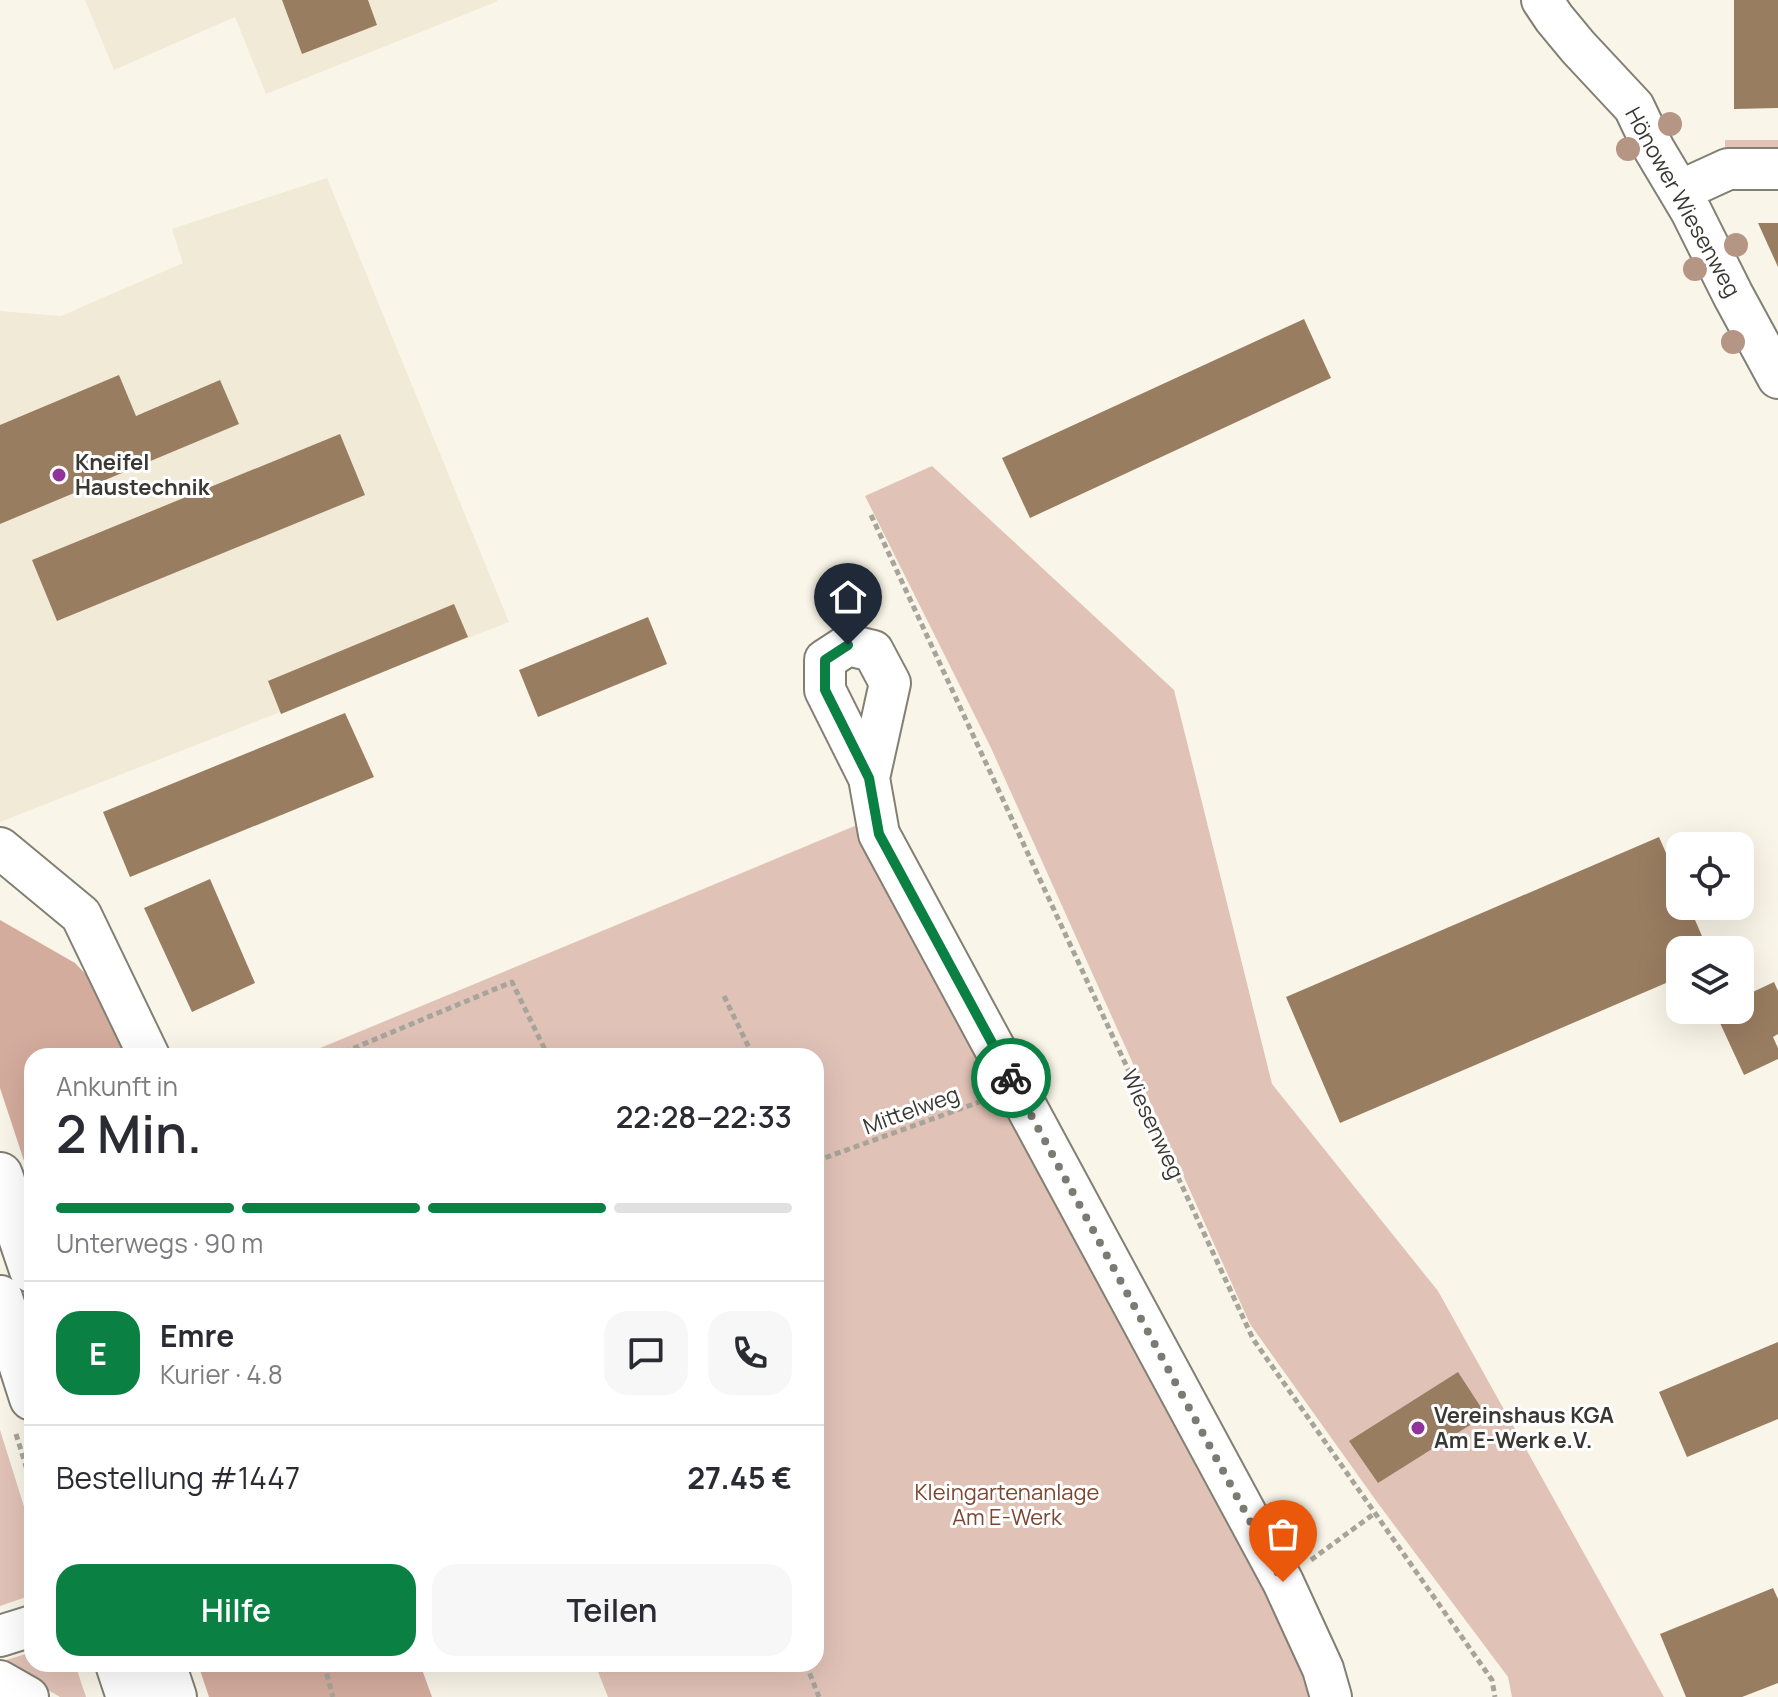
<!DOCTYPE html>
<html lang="de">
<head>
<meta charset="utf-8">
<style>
	:root { --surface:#fff; --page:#f7f7f7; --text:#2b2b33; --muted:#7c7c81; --line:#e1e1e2; --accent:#0b8043 }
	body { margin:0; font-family:Manrope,sans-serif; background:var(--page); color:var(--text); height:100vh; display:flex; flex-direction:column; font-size:30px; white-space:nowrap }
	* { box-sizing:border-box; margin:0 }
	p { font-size:26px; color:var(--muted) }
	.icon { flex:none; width:44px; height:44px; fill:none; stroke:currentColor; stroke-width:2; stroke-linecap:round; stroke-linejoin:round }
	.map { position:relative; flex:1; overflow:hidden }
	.side { position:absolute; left:24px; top:1048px; width:800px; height:624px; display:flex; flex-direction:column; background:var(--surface); border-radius:24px; box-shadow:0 8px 32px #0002 }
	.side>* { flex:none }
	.tools { position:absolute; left:1666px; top:832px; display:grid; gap:16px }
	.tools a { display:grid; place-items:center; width:88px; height:88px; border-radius:16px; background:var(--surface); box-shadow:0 8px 32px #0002; font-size:40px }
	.pin { position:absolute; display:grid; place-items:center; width:68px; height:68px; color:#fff; margin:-82px -34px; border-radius:50% 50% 50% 0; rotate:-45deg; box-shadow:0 0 8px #0007 }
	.pin .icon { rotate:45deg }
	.courier { position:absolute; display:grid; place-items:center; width:80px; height:80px; margin:-40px; border:6px solid #0b8043; border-radius:50%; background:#fff; color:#222; box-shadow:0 2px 10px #0007 }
	.head em { font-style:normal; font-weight:600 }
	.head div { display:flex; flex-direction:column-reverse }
	.head { display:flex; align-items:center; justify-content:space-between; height:136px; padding:0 32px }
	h1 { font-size:52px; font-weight:600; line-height:60px }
	.bar { display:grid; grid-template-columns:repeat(4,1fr); gap:12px 8px; align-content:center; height:96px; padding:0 32px }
	.bar i { height:10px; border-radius:6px; background:var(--line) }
	.bar .on { background:var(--accent) }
	.bar p { grid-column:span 4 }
	.line { display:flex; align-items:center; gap:20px; padding:0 32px; border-top:2px solid var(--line) }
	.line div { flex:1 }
	.round { display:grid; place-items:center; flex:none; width:84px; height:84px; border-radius:24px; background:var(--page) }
	.action { display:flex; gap:16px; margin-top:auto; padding:16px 32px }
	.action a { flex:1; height:92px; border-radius:24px; background:var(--accent); color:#fff; font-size:32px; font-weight:600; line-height:92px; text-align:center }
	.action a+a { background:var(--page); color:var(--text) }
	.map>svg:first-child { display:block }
	.built { fill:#f1ead6 }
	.green { fill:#e1c2b7 }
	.forest { fill:#d4ac9d }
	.building { fill:#997d61 }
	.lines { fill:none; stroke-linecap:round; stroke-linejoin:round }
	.minor-casing { stroke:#827f73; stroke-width:44 }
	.major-casing { stroke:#827f73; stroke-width:48 }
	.path { stroke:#a7a59b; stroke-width:5; stroke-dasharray:6 4; stroke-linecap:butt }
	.minor { stroke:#fff; stroke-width:40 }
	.major { stroke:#fff; stroke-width:44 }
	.tree { fill:#b59583 }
	.done { stroke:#7c7a72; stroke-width:8; stroke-dasharray:0 14.4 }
	.route { stroke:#0b8043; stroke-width:10 }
	.poi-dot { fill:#92329b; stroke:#fff; stroke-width:3 }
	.labels { text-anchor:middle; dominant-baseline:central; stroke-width:6; stroke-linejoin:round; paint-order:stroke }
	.street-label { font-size:22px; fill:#393833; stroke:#fff }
	.poi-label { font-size:22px; font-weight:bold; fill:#393833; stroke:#fff; text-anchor:start }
	.park-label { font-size:22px; fill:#7d4631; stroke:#fff }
</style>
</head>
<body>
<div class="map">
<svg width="1778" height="1697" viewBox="0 0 1778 1697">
	<rect width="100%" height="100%" fill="#f9f5e8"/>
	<!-- built -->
	<path class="built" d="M85,0H497L498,1L266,94L235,17L114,70Z
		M327,178L509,622L0,822V311L61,316L183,263L172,229Z"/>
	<!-- green -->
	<path class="green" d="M1725,140H1778V152H1725Z
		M932,466L1174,690L1272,1084L1438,1291L1664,1697H1512L1508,1677L1377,1502L1250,1324L991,748L865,496Z
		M857,825L1315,1675L1321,1697H608L595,1664H816V1056H301Z
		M0,1430L32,1532V1595L0,1606Z
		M32,1652V1664H75L86,1697H60L0,1662Z"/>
	<!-- forest -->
	<path class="forest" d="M0,920L75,963L164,1056H32V1185L0,1088Z
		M198,1664H420L432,1697H209Z"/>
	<!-- building -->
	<path class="building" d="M282,0H368L377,25L302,54Z
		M1734,0H1778V108L1734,109Z
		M1758,223H1778V267Z
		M1304,319L1331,378L1030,518L1002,458Z
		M119,375L136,416L220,380L239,424L0,524V425Z
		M340,434L365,495L57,621L32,560Z
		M454,604L468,637L281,714L268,681Z
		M648,617L667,664L538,717L519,670Z
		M345,713L374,777L130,877L103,812Z
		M1659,837L1680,885V906H1689L1708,950H1680V977L1340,1123L1286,997Z
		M210,879L255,983L192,1012L144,908Z
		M1774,982L1778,991V1034L1773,1037L1778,1048V1059L1744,1075L1714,1010H1740V998Z
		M1778,1342V1419L1687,1457L1659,1392Z
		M1458,1372L1486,1415L1378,1483L1349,1441Z
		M1773,1588L1778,1599V1683L1742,1697H1686L1660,1634Z"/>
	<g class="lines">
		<defs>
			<path id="minor" d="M1542,0L1554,18L1578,47L1634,107L1654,149L1691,211L1733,295L1778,378
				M1680,191L1728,169H1778
				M869,778L890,683L873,651L848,645L825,660V690L869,778L879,834L1283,1582L1323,1669L1331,1697
				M0,848L81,915L149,1056
				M0,1636L32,1626
				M0,1681L28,1697"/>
			<path id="major" d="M0,1175L32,1270
				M0,1298L32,1398
				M118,1664L129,1697
				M163,1664L174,1697"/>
		</defs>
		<!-- minor casing -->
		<use href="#minor" class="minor-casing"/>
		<!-- major casing -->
		<use href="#major" class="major-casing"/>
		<!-- path -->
		<path class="path" d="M871,515L1253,1339L1492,1680L1495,1697
			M724,996L753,1056
			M335,1056L512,982L548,1056
			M816,1161L982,1101
			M16,1434L32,1486
			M1311,1560L1375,1513
			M324,1664L333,1697
			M806,1664L819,1697"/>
		<!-- minor -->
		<use href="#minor" class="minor"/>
		<!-- major -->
		<use href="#major" class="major"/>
	</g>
	<!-- trees -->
	<g class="tree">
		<circle cx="1670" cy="124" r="12"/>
		<circle cx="1628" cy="149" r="12"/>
		<circle cx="1736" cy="245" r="12"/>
		<circle cx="1695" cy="269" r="12"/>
		<circle cx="1733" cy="342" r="12"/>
	</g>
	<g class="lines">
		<!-- done -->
		<path class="done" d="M1011,1078L1283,1582"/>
		<!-- route -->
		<path class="route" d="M848,645L825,660V690L869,778L879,834L1011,1078"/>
	</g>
	<!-- markers -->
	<g class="poi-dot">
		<circle cx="59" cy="475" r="8"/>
		<circle cx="1418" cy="1428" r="8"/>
	</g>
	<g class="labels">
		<!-- street labels -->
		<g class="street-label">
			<text transform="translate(1683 202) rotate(61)">Hönower Wiesenweg</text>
			<text transform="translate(911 1110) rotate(-20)">Mittelweg</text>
			<text transform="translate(1153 1124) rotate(65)">Wiesenweg</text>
		</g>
		<!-- poi labels -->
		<g class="poi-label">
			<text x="75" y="462">Kneifel<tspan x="75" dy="25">Haustechnik</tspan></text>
			<text x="1434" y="1415">Vereinshaus KGA<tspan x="1434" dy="25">Am E-Werk e.V.</tspan></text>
		</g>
		<!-- park labels -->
		<g class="park-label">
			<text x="1007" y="1492">Kleingartenanlage<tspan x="1007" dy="25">Am E-Werk</tspan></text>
		</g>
	</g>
</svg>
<div class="tools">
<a><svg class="icon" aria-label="locate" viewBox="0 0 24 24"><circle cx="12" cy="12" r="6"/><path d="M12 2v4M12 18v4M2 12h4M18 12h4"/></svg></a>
<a><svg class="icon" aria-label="layers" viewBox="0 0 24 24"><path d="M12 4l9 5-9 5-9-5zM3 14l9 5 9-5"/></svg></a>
</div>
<div class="pin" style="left:1283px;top:1582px;background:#ea580c"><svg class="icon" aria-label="bag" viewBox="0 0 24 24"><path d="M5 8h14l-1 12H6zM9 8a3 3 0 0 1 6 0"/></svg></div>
<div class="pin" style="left:848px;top:645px;background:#1f2937"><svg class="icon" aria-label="home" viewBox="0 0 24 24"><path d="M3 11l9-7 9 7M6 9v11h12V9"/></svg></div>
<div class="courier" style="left:1011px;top:1078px"><svg class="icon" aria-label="bike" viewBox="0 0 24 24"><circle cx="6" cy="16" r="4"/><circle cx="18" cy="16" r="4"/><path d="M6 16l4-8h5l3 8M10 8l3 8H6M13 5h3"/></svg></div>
<section class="side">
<div class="head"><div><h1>2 Min.</h1><p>Ankunft in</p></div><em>22:28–22:33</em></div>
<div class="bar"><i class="on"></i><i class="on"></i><i class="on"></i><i></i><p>Unterwegs · 90 m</p></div>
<div class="line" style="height:144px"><b class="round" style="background:var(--accent);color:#fff">E</b><div><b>Emre</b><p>Kurier · 4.8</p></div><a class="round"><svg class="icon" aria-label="chat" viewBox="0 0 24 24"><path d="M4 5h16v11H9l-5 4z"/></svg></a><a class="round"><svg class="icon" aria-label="phone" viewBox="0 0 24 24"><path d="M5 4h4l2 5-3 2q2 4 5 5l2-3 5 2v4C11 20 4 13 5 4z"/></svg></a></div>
<div class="line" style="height:104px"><div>Bestellung #1447</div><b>27.45 €</b></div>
<div class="action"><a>Hilfe</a><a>Teilen</a></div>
</section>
</div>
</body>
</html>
